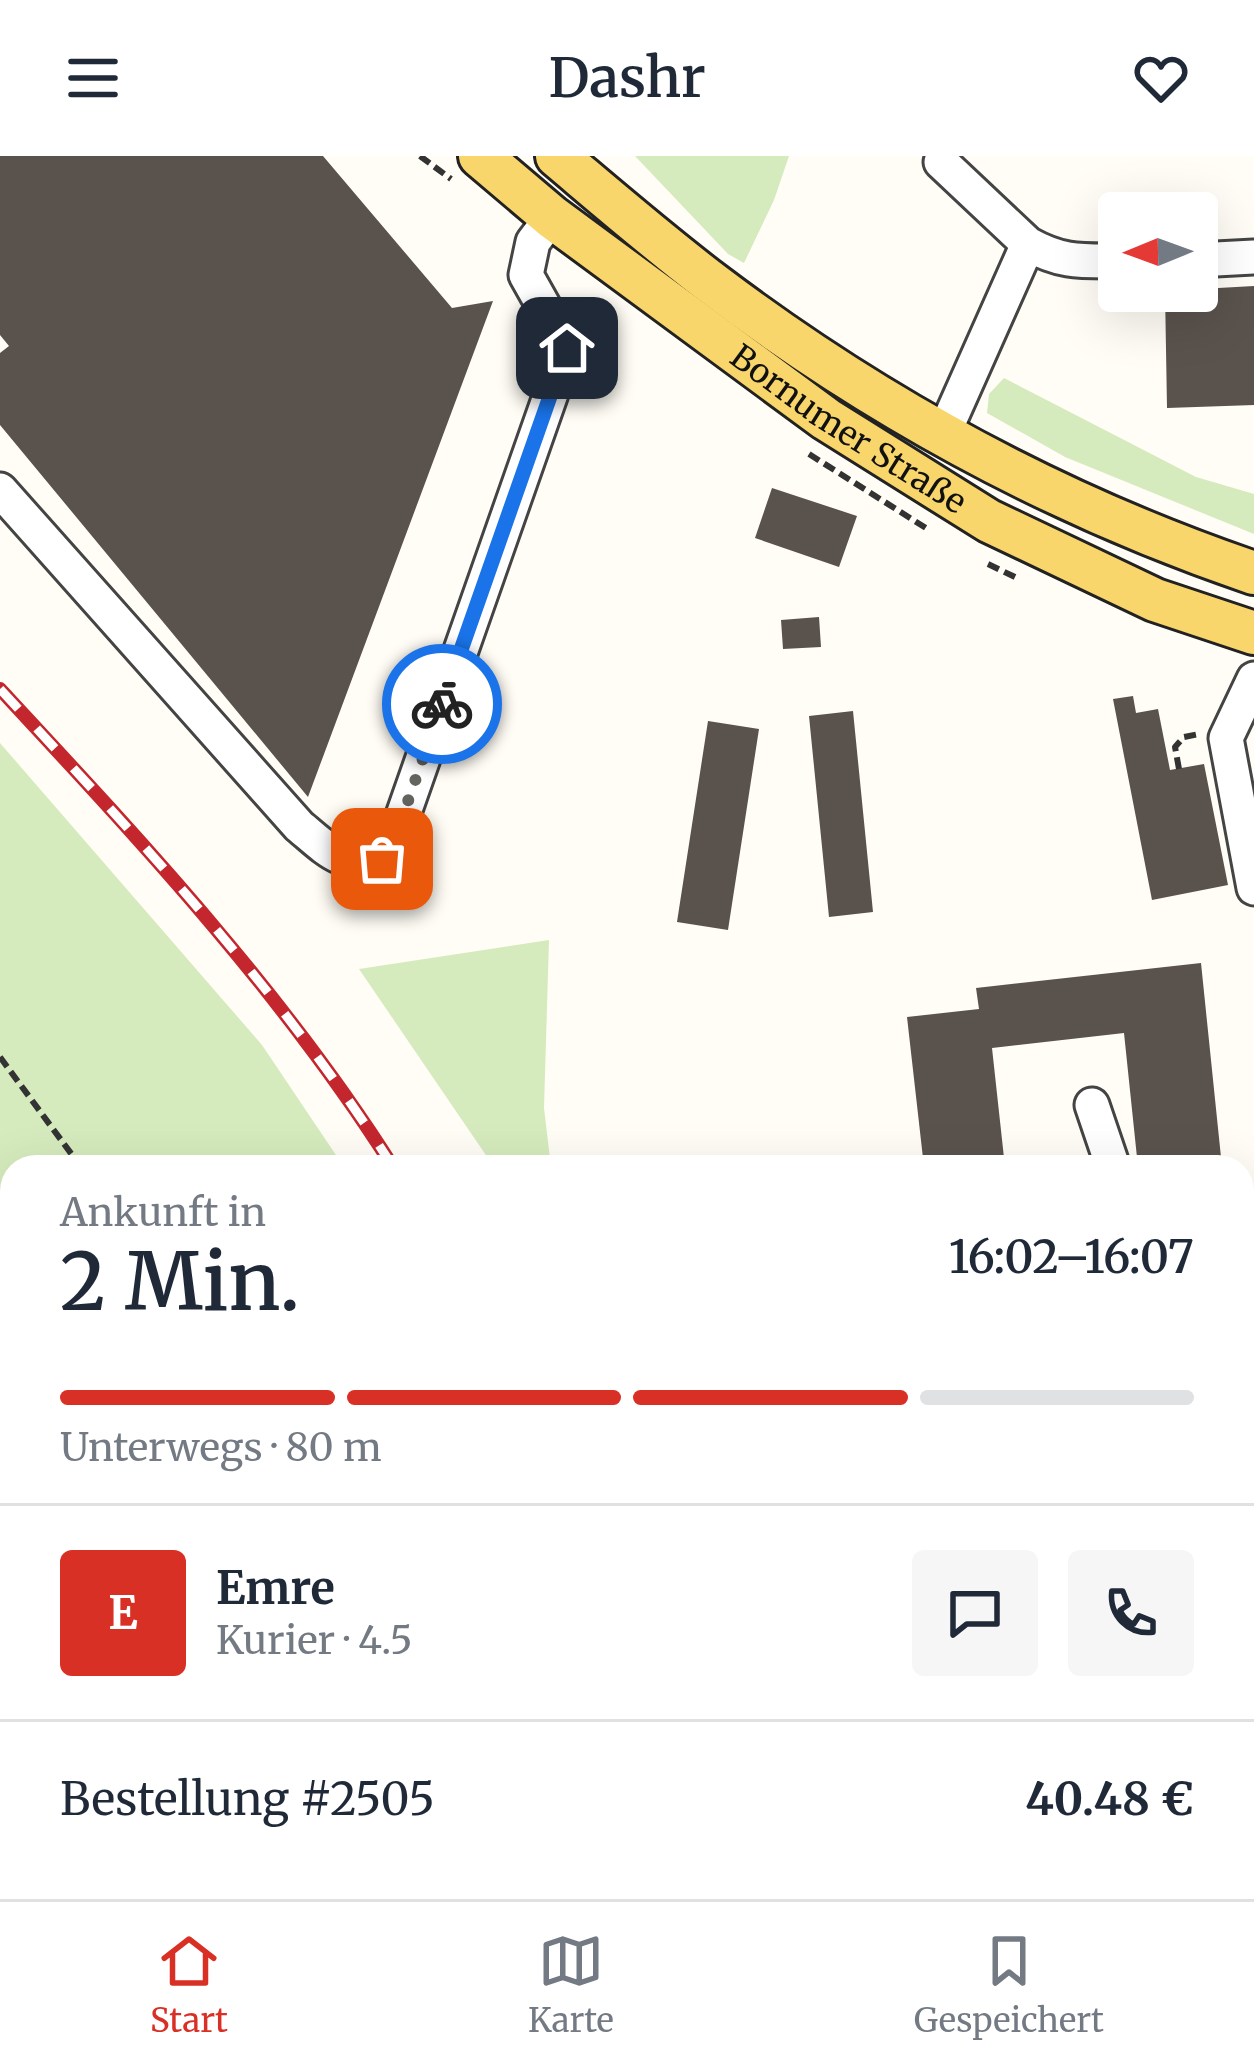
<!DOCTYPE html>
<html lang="de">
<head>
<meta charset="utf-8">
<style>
	:root { --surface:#fff; --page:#f6f6f7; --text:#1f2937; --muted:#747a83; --line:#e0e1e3; --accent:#d93025 }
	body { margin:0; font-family:Merriweather,serif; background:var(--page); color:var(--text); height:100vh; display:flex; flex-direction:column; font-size:45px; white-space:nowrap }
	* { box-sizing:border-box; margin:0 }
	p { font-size:39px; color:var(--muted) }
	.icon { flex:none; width:66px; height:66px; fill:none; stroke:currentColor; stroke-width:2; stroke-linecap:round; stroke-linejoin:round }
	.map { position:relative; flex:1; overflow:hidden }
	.panel { position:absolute; left:0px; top:999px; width:1254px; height:744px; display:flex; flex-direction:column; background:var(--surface); border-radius:36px 36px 0 0; box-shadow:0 12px 48px #0002 }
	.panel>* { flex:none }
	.needle { width:78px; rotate:269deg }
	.buttons { position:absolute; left:1098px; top:36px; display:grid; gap:24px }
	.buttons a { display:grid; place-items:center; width:120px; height:120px; border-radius:12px; background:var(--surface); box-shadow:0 12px 48px #0002; font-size:60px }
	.pin { position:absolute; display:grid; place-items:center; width:102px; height:102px; color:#fff; margin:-51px; border-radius:24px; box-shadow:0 6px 18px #0006 }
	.courier { position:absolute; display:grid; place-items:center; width:120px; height:120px; margin:-60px; border:9px solid #1a73e8; border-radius:50%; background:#fff; color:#222; box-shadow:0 3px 15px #0007 }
	.headline em { font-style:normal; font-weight:600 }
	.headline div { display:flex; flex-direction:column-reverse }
	.headline { display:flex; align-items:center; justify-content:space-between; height:204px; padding:0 60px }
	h1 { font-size:78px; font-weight:600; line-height:90px }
	.bar { display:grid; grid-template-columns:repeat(4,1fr); gap:18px 12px; align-content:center; height:144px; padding:0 60px }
	.bar i { height:15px; border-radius:9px; background:var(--line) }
	.bar .current { background:var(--accent) }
	.bar p { grid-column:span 4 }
	.line { display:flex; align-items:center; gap:30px; padding:0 60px; border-top:3px solid var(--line) }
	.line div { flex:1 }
	.round { display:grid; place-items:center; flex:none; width:126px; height:126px; border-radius:12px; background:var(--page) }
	header { display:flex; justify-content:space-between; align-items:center; height:156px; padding:0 60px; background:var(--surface); font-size:54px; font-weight:600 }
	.menu { display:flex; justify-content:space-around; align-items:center; height:168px; border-top:3px solid var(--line); background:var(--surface); font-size:33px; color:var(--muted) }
	.menu a { display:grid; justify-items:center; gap:6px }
	.menu .current { color:var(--accent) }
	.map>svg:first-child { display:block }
	.green { fill:#d5ebbd }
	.building { fill:#5a524d }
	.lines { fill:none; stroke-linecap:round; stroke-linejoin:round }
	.minor-casing { stroke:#444; stroke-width:39 }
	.major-casing { stroke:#222; stroke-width:48 }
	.path { stroke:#333; stroke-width:6; stroke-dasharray:12 6; stroke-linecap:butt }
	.minor { stroke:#fff; stroke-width:33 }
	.major { stroke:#f9d66b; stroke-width:42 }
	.rail-casing { stroke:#c4262e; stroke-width:14 }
	.rail { stroke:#fff; stroke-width:9; stroke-dasharray:27; stroke-linecap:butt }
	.done { stroke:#646461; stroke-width:12; stroke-dasharray:0 21.6 }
	.route { stroke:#1a73e8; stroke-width:15 }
	.labels { text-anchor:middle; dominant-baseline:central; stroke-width:12; stroke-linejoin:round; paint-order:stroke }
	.street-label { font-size:33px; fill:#111; stroke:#fff }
</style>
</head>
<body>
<header><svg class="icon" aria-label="menu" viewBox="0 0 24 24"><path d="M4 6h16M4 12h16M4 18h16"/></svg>Dashr<svg class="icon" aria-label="heart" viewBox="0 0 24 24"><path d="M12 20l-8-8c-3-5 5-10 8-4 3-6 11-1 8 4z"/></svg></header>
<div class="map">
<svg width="1254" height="1743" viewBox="0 0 1254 1743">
	<rect width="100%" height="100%" fill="#fffdf5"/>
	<!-- green -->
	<path class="green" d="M635,0H789L774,44L744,107L728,98Z
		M1004,222L1196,321L1254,338V378L1065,301L987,257L989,238Z
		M0,587L262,889L344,1011H12V1731H649L652,1743H0Z
		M549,784L544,952L551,1011H494L359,813Z"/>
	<!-- building -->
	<path class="building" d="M0,0H323L452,152L493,145L308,641L0,269V197L9,190L0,179Z
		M1254,130V249L1167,252L1165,135Z
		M772,332L857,360L839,411L755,382Z
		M819,461L821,491L783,493L781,464Z
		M1133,540L1136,557L1158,553L1170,614L1204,608L1228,729L1152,744L1113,543Z
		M853,555L873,756L829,761L809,560Z
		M708,565L759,573L728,774L677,766Z
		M1201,807L1222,1011H1138L1124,877L992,892L1005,1011H924L907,861L979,853L976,832Z
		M1254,1557V1616L1242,1618V1559Z
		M1118,1731H1170L1171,1743H1120Z"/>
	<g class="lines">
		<defs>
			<path id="minor" d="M941,6L1028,88C1062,107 1081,105 1119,105
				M1197,104L1254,101
				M943,279L1028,88
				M0,334L299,670C329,695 341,711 382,703L394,685L567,192L526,119L533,86L552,61
				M1254,523L1226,582L1254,732
				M1092,949L1113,1011
				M1242,1145L1254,1143
				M790,1731L793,1743"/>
			<g id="major">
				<path id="s1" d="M480,0L552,61L826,263L989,365L1155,444L1254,477"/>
				<path d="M557,0C608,43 660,88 713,128C877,252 1060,351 1254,417"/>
			</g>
		</defs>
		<!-- minor casing -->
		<use href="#minor" class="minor-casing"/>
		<!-- major casing -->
		<use href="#major" class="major-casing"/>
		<!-- path -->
		<path class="path" d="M420,0L451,23
			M809,298L929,374
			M988,408L1019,423
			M1179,613L1175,591L1184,581L1199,578
			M0,901L81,1011
			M0,1373L12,1396
			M0,1592L12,1588
			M112,1731L114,1743
			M378,1731L379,1743"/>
		<!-- minor -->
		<use href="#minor" class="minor"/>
		<!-- major -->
		<use href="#major" class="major"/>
		<defs>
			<path id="rail" d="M0,533C140,684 283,837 393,1011
				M693,1731L696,1743"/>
		</defs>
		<!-- rail casing -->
		<use href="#rail" class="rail-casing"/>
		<!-- rail -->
		<use href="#rail" class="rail"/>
	</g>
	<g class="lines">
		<!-- done -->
		<path class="done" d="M382,703L394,685L442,548"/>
		<!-- route -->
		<path class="route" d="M442,548L567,192"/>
	</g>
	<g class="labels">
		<!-- street labels -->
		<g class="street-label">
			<text stroke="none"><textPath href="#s1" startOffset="459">Bornumer Straße</textPath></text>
		</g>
	</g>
</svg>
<div class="buttons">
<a><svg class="needle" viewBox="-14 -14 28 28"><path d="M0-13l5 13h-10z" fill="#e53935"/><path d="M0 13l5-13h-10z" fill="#747a83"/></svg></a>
</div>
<div class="pin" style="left:382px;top:703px;background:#ea580c"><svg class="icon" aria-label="bag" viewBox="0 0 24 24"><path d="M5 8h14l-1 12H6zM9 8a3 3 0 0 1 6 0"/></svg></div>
<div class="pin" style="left:567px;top:192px;background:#1f2937"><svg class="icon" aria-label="home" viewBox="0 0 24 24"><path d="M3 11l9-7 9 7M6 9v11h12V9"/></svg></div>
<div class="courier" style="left:442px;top:548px"><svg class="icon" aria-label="bike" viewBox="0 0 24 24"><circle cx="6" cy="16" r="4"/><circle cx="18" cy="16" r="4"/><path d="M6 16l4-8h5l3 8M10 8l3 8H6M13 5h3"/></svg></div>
<section class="panel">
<div class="headline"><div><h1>2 Min.</h1><p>Ankunft in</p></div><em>16:02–16:07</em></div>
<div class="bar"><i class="current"></i><i class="current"></i><i class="current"></i><i></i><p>Unterwegs · 80 m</p></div>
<div class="line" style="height:216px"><b class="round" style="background:var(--accent);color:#fff">E</b><div><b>Emre</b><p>Kurier · 4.5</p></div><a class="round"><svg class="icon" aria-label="chat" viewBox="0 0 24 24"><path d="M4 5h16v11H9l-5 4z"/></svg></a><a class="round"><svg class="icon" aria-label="phone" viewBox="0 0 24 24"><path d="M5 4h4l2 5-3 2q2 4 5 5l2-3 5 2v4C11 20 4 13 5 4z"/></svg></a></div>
<div class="line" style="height:156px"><div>Bestellung #2505</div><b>40.48 €</b></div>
</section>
</div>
<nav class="menu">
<a class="current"><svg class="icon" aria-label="home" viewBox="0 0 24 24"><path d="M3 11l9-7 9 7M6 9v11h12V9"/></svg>Start</a>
<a><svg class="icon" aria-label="map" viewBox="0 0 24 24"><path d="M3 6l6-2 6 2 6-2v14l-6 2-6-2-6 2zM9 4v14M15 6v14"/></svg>Karte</a>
<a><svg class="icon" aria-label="saved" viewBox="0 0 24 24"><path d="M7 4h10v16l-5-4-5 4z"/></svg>Gespeichert</a>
</nav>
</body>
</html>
